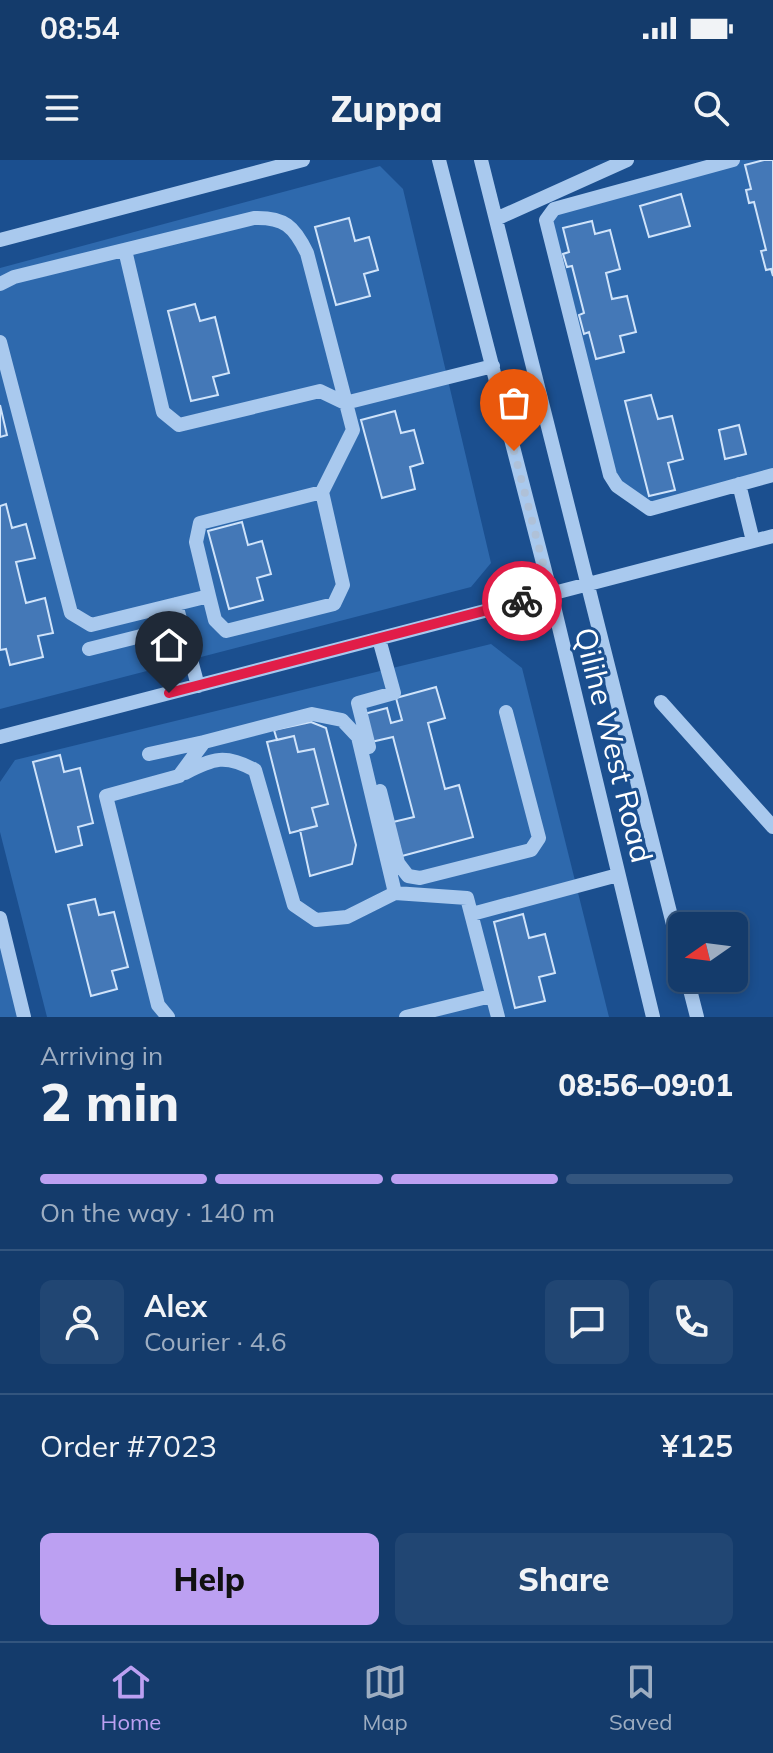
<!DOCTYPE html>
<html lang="en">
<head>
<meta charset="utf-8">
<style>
	:root { --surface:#143b6b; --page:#214673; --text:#f1f3f6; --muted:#9dadc1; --line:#33557e; --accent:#bca0f2 }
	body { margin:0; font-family:Mulish,sans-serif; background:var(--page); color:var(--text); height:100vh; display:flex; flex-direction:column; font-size:30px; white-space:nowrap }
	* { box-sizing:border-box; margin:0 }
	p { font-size:26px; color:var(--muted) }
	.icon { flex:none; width:44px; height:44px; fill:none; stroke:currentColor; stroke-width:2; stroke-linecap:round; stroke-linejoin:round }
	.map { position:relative; height:857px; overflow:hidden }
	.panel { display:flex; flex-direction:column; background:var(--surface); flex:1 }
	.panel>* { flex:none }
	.needle { width:52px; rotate:256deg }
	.buttons { position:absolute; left:668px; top:752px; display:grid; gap:16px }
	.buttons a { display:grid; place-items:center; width:80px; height:80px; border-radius:12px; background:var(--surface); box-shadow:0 4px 12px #0003,0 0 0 2px var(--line); font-size:40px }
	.pin { position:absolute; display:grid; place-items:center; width:68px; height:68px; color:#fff; margin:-82px -34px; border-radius:50% 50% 50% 0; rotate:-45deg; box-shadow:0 0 8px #0007 }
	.pin .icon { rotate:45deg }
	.courier { position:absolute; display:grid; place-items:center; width:80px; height:80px; margin:-40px; border:6px solid #e11d48; border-radius:50%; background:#fff; color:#222; box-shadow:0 2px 10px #0007 }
	.summary em { font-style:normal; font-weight:800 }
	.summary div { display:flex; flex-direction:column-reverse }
	.summary { display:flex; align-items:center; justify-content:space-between; height:136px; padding:0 40px }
	h1 { font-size:52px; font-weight:800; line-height:60px }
	.bar { display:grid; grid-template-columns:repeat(4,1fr); gap:12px 8px; align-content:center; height:96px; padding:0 40px }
	.bar i { height:10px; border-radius:6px; background:var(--line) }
	.bar .on { background:var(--accent) }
	.bar p { grid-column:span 4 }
	.line { display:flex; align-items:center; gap:20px; padding:0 40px; border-top:2px solid var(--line) }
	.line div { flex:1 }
	.round { display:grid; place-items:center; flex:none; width:84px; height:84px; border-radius:12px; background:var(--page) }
	.cta { display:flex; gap:16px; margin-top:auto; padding:16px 40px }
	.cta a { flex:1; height:92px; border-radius:12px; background:var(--accent); color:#111; font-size:32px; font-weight:800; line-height:92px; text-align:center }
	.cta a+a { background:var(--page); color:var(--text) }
	.status { display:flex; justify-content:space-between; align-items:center; height:56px; padding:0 40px; background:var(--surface); direction:ltr }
	.status svg { height:22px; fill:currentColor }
	header { display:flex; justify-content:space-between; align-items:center; height:104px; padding:0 40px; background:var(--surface); font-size:36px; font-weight:800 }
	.menu { display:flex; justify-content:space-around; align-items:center; height:112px; border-top:2px solid var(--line); background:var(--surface); font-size:22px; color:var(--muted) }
	.menu a { display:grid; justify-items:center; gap:4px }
	.menu .on { color:var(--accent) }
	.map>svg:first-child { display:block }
	.green { fill:#2e69ad }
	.building { fill:#4478b7; stroke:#cfe3fa; stroke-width:2 }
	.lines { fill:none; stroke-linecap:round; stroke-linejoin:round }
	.minor { stroke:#a9c9ee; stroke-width:14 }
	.done { stroke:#afc1d8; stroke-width:8; stroke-dasharray:0 14.4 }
	.route { stroke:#e11d48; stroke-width:10 }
	.labels { text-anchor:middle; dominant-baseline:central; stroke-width:6; stroke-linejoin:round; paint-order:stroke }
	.street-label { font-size:30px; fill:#fff; stroke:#1b4f8f }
</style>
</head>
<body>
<div class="status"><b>08:54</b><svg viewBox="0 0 49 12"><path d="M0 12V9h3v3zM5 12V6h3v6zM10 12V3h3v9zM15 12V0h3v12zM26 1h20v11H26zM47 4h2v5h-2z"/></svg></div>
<header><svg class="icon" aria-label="menu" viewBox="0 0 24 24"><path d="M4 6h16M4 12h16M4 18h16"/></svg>Zuppa<svg class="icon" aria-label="search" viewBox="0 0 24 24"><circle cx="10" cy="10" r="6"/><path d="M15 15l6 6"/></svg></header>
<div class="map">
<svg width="773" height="857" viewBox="0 0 773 857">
	<rect width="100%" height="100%" fill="#1b4f8f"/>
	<!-- green -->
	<path class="green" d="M733,0H773V315L650,349L617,326L546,60L554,49Z
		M380,6L403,29L491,403L471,427L0,549V108Z
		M491,484L522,508L609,857H47L0,672V622L15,600Z
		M0,758L24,857H0Z"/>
	<!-- building -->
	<path class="building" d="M764,0H773V116L771,109L766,110L761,91L766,90L754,42L749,43L746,30L751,29L745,5Z
		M681,34L690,66L649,77L640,46Z
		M349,58L355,81L369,77L378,110L364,114L370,136L336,145L315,67Z
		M592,61L595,74L610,70L620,109L606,113L612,139L627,136L636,172L620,176L624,192L596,199L589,172L584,174L579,155L584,153L572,106L567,107L563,94L569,92L563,68Z
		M195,144L200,161L215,157L229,213L213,217L218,235L191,241L168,151Z
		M651,235L658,259L672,256L683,299L668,303L675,330L649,336L625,241Z
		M0,245L7,275L0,277Z
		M395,251L401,273L414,270L423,303L410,307L415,329L382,338L361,260Z
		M739,265L746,294L725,299L719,270Z
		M6,344L12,368L26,364L35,398L16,402L26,443L45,438L53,473L38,476L43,497L10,505L6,489L0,490V346Z
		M242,362L248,385L262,381L271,414L257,418L263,440L229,449L208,371Z
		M436,527L445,558L428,563L445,629L459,625L473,677L402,696L393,662L414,657L393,577L371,582L364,554L387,548L391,563L402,560L396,538Z
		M311,562L326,568L356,685L352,704L310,716L300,670L317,666L312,648L328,644L314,589L298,592L294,576L277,580L274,570Z
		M294,576L298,592L314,589L328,644L312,648L317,666L290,673L267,582Z
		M60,595L64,612L80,608L93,663L78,667L82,685L56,692L33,602Z
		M95,739L99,755L114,752L128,807L112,811L117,829L91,836L68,745Z
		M523,754L529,778L545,774L555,813L539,817L545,841L515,848L494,762Z"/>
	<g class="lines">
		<!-- minor -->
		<path class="minor" d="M439,0L551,434L653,857
			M481,0L682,800
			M733,0L554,49L546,60L610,315L617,326L650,349L773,315
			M496,59L627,0
			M0,80L303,0
			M125,90L163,252L179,265L320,231L345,243L493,206
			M0,124L14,117L254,58C284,57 294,66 307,93L353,270L322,332L343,425L334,444L226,471L215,460L209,436L91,465L71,453L0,182
			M739,324L753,381
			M209,436L196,382L200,363L322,332
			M176,444L198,526
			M89,489L181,466
			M661,542L773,667
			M0,577L773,376
			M369,587L358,543L394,533L379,479
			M149,594L204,582
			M185,613C214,598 225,594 255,610L294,745L316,760L347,757L395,733
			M380,631L398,703L408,716L420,718L531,690L539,678L506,552
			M472,754L618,715
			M0,758L24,857
			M687,818L697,857
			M168,857L158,845L106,636L179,616L204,582L312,554L342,560L358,577L395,733L467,738L498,857
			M406,857L491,836"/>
	</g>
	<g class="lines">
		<!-- done -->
		<path class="done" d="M514,291L551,434L522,441"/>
		<!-- route -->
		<path class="route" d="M169,533L522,441"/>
	</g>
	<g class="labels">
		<!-- street labels -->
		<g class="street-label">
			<text transform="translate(614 585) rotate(76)">Qilihe West Road</text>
		</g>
	</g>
</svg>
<div class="buttons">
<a><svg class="needle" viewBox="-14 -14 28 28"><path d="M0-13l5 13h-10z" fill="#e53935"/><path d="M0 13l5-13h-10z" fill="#9dadc1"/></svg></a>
</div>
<div class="pin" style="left:514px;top:291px;background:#ea580c"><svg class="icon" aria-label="bag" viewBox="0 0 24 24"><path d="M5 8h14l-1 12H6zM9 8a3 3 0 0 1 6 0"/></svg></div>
<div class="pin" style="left:169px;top:533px;background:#1f2937"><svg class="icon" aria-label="home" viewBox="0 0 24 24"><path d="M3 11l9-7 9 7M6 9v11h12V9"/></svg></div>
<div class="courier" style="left:522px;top:441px"><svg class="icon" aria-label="bike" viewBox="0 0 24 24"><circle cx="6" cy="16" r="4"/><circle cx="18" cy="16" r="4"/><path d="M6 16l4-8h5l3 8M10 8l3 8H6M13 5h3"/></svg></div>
</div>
<section class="panel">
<div class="summary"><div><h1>2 min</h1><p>Arriving in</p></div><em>08:56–09:01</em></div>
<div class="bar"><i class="on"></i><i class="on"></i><i class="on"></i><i></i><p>On the way · 140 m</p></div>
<div class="line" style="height:144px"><a class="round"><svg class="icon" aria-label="person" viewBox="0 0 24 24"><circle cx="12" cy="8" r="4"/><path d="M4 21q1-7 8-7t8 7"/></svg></a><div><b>Alex</b><p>Courier · 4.6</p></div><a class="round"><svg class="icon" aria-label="chat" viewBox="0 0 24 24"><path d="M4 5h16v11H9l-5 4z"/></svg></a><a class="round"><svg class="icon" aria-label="phone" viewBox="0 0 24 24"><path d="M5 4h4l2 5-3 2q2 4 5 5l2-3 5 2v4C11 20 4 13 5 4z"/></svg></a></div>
<div class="line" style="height:104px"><div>Order #7023</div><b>¥125</b></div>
<div class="cta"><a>Help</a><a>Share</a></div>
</section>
<nav class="menu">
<a class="on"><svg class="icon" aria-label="home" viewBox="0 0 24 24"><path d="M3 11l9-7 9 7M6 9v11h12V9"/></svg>Home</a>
<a><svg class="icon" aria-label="map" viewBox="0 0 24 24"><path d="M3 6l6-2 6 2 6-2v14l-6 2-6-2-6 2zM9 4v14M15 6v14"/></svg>Map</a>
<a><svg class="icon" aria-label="saved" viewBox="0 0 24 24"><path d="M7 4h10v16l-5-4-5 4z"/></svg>Saved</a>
</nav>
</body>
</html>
